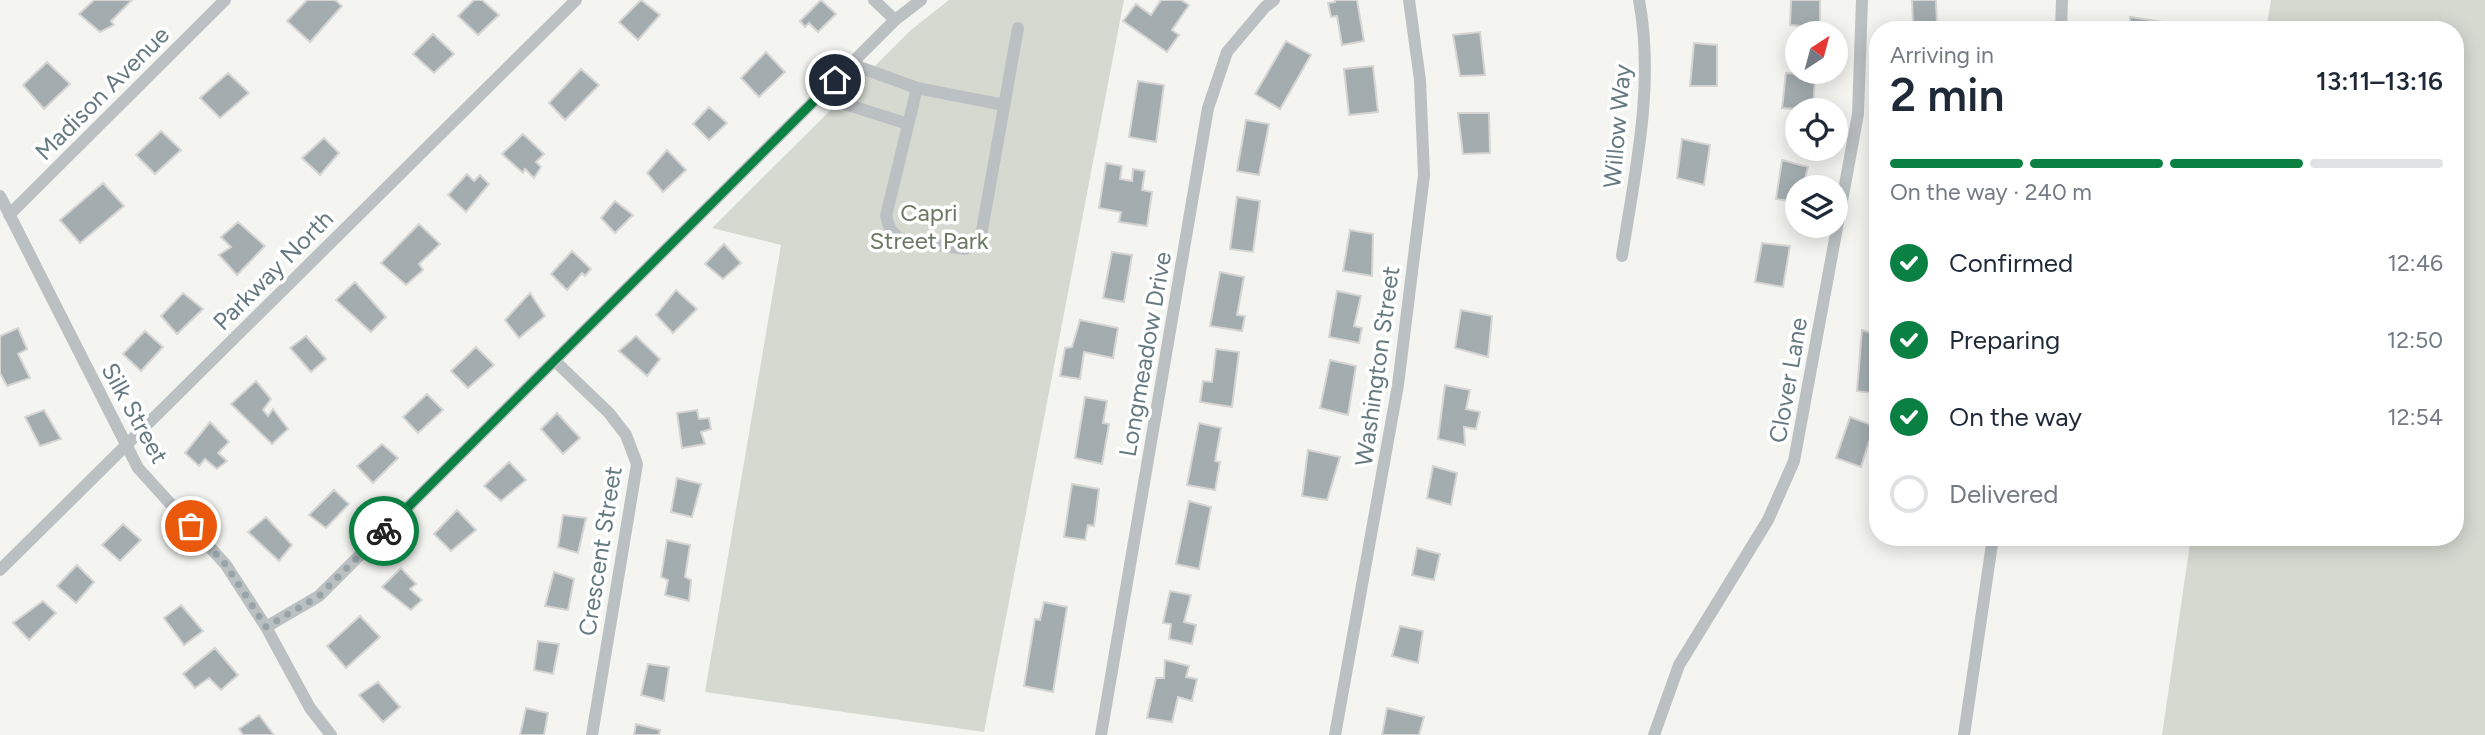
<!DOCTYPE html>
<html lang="en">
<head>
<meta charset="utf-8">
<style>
	:root { --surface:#fff; --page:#f2f2f3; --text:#1f2937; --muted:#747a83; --line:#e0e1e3; --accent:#0b8043 }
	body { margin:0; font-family:Figtree,sans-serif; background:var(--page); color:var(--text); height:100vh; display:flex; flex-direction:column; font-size:26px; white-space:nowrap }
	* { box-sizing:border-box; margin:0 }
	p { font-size:23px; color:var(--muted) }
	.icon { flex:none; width:38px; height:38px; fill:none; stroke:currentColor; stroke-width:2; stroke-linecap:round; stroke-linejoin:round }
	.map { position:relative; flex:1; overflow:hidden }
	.side { position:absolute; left:1869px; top:21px; width:595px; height:525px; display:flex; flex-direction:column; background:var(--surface); border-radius:28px; box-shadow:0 4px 18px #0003 }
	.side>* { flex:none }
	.needle { width:46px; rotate:36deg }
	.controls { position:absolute; left:1785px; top:21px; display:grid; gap:14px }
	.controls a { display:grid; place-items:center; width:63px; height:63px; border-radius:50%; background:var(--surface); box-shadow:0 4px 18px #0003; font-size:35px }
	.pin { position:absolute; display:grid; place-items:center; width:60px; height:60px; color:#fff; margin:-30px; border:4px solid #fff; border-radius:50%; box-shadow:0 2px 7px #0007 }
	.courier { position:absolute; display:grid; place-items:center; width:70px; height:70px; margin:-35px; border:5px solid #0b8043; border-radius:50%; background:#fff; color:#222; box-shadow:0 2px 9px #0007 }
	.headline em { font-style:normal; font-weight:600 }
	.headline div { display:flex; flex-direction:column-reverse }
	.headline { display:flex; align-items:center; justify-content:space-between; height:119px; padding:0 21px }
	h1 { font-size:46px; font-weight:600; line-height:52px }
	.bar { display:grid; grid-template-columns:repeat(4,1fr); gap:10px 7px; align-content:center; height:84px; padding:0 21px }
	.bar i { height:9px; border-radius:5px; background:var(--line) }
	.bar .selected { background:var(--accent) }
	.bar p { grid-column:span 4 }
	ol { padding:0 21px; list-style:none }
	li { display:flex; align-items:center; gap:21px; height:77px }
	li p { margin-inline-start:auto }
	li .icon { padding:7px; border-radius:50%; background:var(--accent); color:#fff; stroke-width:4 }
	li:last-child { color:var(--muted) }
	li i { width:38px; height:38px; border:4px solid var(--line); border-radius:50% }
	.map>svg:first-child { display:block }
	.green { fill:#d5d9d0 }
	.building { fill:#a3adb0; stroke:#d6d5d3; stroke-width:2 }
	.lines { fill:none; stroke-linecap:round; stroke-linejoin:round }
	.minor { stroke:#bbc0c2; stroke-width:12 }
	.done { stroke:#97a4a8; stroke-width:7; stroke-dasharray:0 12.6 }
	.route { stroke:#0b8043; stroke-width:9 }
	.labels { text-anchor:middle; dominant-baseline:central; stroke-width:7; stroke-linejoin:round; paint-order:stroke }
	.street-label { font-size:24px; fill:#657980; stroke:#fff }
	.park-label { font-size:24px; fill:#6b7863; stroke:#fff }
</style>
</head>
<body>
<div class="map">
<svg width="2485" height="735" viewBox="0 0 2485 735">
	<rect width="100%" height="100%" fill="#f4f4f1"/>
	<!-- green -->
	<path class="green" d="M949,0H1124L984,732L705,692L781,245L712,228L911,30Z
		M2271,0H2485V735H2162L2191,537H2455V30H2266Z"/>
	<!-- building -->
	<path class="building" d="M94,0H132L111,21L114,25L100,32L79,14Z
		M307,0H335L342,6L310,42L287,21Z
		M474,0H482L499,15L478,35L458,16Z
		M641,0L660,15L638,40L619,22Z
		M821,0L836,14L818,32L809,23L805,27L800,21Z
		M1161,0H1181L1189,5L1172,30L1179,35L1167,52L1123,21L1136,4L1151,15Z
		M1335,0H1357L1364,41L1342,45L1337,16L1331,17L1328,3L1335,2Z
		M1791,0H1820V28L1790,25Z
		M1912,0H1936L1937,25L1913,22Z
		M2130,17L2163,22L2162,30H2130Z
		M1480,32L1485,75L1460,76L1453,35Z
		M433,34L454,54L434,73L413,54Z
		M1286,41L1311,55L1280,109L1255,94Z
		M1694,43L1717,45V86H1690Z
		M766,52L785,72L759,97L741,78Z
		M47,62L70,84L44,109L23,85Z
		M1373,66L1378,112L1349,115L1344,69Z
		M581,69L599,85L565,120L549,103Z
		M228,73L249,93L220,118L200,98Z
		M1786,73L1815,75L1813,110L1782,108Z
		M1138,81L1164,85L1156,142L1129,137Z
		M709,107L727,123L709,140L693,124Z
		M1458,113H1489L1490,153L1463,154Z
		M1246,120L1269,124L1259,175L1237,171Z
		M161,131L181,150L155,174L136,155Z
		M523,134L544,154L536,162L541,167L534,178L525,169L523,173L502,154Z
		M324,138L339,153L320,175L302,158Z
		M1682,139L1710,145L1704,185L1677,178Z
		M667,150L686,170L663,192L647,173Z
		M1782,160L1808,167L1803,187H1797V202L1776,199Z
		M1106,163L1122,166L1120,179L1132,181L1133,169L1145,171L1142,190L1152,192L1147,226L1119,222L1121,212L1099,208Z
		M467,174L474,181L480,175L489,184L466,212L448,195Z
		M103,183L124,206L80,243L60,220Z
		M1237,197L1260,201L1253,252L1230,249Z
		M615,201L633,215L615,233L601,218Z
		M238,222L265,246L237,275L219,255L231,247L221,237Z
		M419,224L440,244L419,264L423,270L406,285L381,263Z
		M1350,230L1373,234L1372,276L1343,271Z
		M1762,243L1790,246L1783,287L1755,282Z
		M724,244L741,263L723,279L705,264Z
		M572,251L591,269L585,276L582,273L567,290L551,274Z
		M1112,252L1132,255L1124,302L1103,298Z
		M1220,272L1244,277L1237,315L1245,316L1242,331L1210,326Z
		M355,282L386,317L371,332L336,300Z
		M676,290L697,309L673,333L656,315Z
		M1337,291L1361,296L1354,326L1362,328L1359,343L1329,337Z
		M183,293L203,309L177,334L161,316Z
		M530,293L545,316L519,338L505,320Z
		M1461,310L1492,316L1488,357L1455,348Z
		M1080,320L1118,328L1113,358L1084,352L1080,379L1060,376L1065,348L1072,347Z
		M18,328L27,349L18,354L30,378L7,386L0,373V336Z
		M1862,330L1878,335V394L1857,391Z
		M145,331L163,347L141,371L123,354Z
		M306,336L326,359L311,372L290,348Z
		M636,336L660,359L647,376L619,351Z
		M476,347L494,365L468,388L451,371Z
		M1216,349L1239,352L1232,407L1200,402L1203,381L1212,382Z
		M1330,360L1356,366L1348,415L1320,408Z
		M256,381L271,399L263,410L268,416L273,409L288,429L272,444L231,404Z
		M1445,385L1470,390L1466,409L1480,412L1476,429L1464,427L1465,445L1438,439Z
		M427,394L443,410L418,433L403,417Z
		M1085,397L1107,401L1103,423L1109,424L1102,464L1075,458Z
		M44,410L61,439L40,446L25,417Z
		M697,410L699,419L709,418L711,429L701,432L705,444L682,448L677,413Z
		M557,413L580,438L563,454L541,429Z
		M1850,417L1874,426L1861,467L1836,458Z
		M210,422L229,442L218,453L227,461L217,469L205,459L199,466L185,453Z
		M1199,423L1221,428L1215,461L1220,462L1215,490L1187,485Z
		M382,444L398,458L373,483L357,466Z
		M1308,450L1340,457L1327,500L1302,496Z
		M509,462L526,480L501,501L484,486Z
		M1433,466L1457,473L1451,505L1427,498Z
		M677,478L701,484L692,517L671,512Z
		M1072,484L1099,489L1094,526L1088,525L1085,540L1064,537Z
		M334,490L349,504L326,528L309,515Z
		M1189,501L1211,507L1199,569L1176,564Z
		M457,510L476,530L451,551L434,534Z
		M563,515L586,518L578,553L558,547Z
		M266,517L292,545L279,561L248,532Z
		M123,524L141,540L120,561L102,545Z
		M667,540L690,545L685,577L691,580L689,601L665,595L668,580L661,577Z
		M1417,548L1440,554L1434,580L1412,575Z
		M77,565L94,582L76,603L57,586Z
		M401,568L416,584L410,589L422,600L411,610L382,587Z
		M554,572L574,579L568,610L545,606Z
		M1170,591L1191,595L1184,622L1196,625L1192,644L1169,639L1171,624L1163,623Z
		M43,601L56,613L29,640L13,623Z
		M1044,602L1067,607L1053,692L1024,686L1035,619L1040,620Z
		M181,605L203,631L184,645L164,618Z
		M360,616L380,637L346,668L327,646Z
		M1400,626L1423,631L1418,663L1392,656Z
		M538,641L559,644L553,674L534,670Z
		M215,648L238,675L221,690L209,678L195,688L183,674Z
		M1165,660L1189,666L1186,677L1197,679L1192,701L1178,697L1172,722L1147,718L1156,678H1164Z
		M648,664L669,667L664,701L641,695Z
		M378,682L400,707L383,722L359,695Z
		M526,708L548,713L544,735H520Z
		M1387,708L1424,717L1419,735H1382Z
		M259,715L274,735H243L239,729Z
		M636,724L660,730L659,735H634Z"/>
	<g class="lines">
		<!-- minor -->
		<path class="minor" d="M874,0L895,20
			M2061,30L2062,0
			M851,64L917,88L1004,105
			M917,88L886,216L890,229L900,239L965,249L974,245L981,236L1018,28
			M820,96L908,124
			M0,196L138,468L226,565L266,627L310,708L331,735
			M9,215L225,0
			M1622,256C1635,172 1655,85 1639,0
			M555,361L609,413L626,435L637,464L592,735
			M0,570L576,0
			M266,627L319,596L895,20L921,0
			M1101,735L1208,108L1227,52L1265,7L1274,0
			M1335,735L1398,385L1424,175L1420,80L1409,0
			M1654,735L1679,665L1768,520L1794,461L1858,114L1862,0
			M1964,735L1993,537"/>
	</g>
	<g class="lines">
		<!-- done -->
		<path class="done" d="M191,526L226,565L266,627L319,596L384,531"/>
		<!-- route -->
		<path class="route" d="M384,531L835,80"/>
	</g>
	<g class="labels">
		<!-- street labels -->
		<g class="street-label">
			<text transform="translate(102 93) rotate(-45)">Madison Avenue</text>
			<text transform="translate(1617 126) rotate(-85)">Willow Way</text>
			<text transform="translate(273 270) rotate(-45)">Parkway North</text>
			<text transform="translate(1145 354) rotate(-80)">Longmeadow Drive</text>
			<text transform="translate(1377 366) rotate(-82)">Washington Street</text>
			<text transform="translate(1788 380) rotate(-80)">Clover Lane</text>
			<text transform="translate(135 413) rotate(61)">Silk Street</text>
			<text transform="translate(600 551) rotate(-81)">Crescent Street</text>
		</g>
		<!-- park labels -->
		<g class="park-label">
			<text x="929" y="212">Capri<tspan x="929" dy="28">Street Park</tspan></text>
		</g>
	</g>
</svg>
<div class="controls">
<a><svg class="needle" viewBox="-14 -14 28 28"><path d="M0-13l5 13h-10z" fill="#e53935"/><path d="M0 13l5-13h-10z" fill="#747a83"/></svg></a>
<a><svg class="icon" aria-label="locate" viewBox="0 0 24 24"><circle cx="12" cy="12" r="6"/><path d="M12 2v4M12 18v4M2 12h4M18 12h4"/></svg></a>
<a><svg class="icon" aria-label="layers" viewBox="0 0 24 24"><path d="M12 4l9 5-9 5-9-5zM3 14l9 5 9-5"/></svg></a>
</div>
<div class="pin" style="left:191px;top:526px;background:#ea580c"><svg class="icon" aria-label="bag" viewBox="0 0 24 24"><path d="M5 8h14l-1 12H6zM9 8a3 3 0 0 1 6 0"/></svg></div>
<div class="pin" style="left:835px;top:80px;background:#1f2937"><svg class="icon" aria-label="home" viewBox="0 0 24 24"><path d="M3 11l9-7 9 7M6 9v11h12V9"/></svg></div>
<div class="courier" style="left:384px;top:531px"><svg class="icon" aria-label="bike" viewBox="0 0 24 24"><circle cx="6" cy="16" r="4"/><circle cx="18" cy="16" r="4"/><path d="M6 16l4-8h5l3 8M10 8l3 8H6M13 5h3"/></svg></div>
<section class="side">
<div class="headline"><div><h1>2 min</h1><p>Arriving in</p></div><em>13:11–13:16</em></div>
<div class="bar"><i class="selected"></i><i class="selected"></i><i class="selected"></i><i></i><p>On the way · 240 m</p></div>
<ol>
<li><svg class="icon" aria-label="check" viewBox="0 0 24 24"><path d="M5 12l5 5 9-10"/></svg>Confirmed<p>12:46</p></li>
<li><svg class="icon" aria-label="check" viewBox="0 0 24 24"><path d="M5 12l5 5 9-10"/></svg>Preparing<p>12:50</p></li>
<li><svg class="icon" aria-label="check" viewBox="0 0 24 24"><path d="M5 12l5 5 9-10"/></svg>On the way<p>12:54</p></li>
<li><i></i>Delivered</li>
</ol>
</section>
</div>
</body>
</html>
